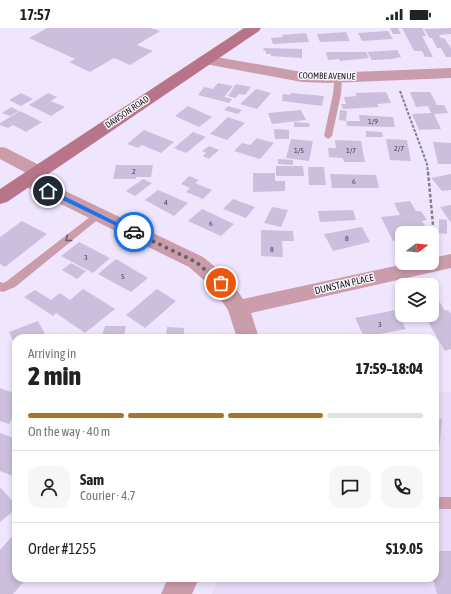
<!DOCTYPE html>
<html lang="en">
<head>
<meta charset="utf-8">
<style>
	:root { --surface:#fff; --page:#f6f6f6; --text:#222; --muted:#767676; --line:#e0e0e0; --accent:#a9722e }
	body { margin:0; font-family:"Asap Condensed",sans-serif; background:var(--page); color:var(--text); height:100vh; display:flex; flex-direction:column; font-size:15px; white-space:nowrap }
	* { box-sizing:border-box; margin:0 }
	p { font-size:13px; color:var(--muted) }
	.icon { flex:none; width:22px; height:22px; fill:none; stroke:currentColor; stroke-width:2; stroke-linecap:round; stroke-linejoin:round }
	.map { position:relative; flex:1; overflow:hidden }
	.drawer { position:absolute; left:12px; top:306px; width:427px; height:248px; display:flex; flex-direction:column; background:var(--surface); border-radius:12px; box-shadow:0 2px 6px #0003 }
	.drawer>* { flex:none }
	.needle { width:26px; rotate:74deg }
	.controls { position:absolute; left:395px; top:198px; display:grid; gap:8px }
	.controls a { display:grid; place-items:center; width:44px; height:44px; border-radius:8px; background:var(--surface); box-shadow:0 2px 6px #0003; font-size:20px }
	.pin { position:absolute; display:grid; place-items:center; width:34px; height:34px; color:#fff; margin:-17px; border:2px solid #fff; border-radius:50%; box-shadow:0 1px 4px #0007 }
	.courier { position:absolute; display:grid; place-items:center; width:40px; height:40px; margin:-20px; border:3px solid #1a73e8; border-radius:50%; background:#fff; color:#222; box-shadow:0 1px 5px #0007 }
	.headline em { font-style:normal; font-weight:800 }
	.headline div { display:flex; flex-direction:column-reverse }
	.headline { display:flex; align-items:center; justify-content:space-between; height:68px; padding:0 16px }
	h1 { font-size:26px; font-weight:800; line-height:30px }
	.bar { display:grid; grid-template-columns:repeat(4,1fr); gap:6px 4px; align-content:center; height:48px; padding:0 16px }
	.bar i { height:5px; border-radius:3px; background:var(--line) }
	.bar .on { background:var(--accent) }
	.bar p { grid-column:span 4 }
	.line { display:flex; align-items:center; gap:10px; padding:0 16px; border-top:1px solid var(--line) }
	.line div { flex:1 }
	.round { display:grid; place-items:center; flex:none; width:42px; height:42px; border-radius:12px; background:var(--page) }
	.status { display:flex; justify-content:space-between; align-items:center; height:28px; padding:0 20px; background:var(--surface); direction:ltr }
	.status svg { height:11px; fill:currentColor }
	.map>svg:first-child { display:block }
	.built { fill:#e9dbfa }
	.building { fill:#ccbfdd }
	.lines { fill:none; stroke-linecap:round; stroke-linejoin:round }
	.path-far1 { stroke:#867e90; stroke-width:2; stroke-dasharray:3 1.5; stroke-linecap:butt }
	.path { stroke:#867e90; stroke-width:2.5; stroke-dasharray:3.5 2; stroke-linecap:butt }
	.service { fill:#cb9ca9; fill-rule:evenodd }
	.minor { fill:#cb9ca9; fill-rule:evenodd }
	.secondary { fill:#b87589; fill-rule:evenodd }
	.oneway { stroke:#745a66 }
	.route { fill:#1a73e8 }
	.done { stroke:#676070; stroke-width:4; stroke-dasharray:0 7.2 }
	.labels { text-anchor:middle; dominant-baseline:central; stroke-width:3; stroke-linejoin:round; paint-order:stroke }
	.number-label { font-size:8px; fill:#4a4252 }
	.far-street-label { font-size:9px; fill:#1e1924; stroke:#f9f6fc }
	.street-label { font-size:10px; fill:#1e1924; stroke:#f9f6fc }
</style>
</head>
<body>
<div class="status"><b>17:57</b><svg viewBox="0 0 49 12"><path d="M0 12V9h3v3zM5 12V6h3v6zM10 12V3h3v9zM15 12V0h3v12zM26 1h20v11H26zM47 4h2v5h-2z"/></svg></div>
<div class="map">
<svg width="451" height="566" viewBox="0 0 451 566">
	<rect width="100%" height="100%" fill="#efe5fd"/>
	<!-- built -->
	<path class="built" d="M435,364H451V566H212L219,550H435Z"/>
	<!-- building -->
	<path class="building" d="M47,0H151L160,3L137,17L153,23L130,37L114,30L90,44L69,34L75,31L29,10Z
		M390,0H398L401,6H393Z
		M402,0H422L426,8H422L433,29H425L422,23H414Z
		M451,0V6L439,7L441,10H444L451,20V29H446L441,20H437L432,10H430L424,1Z
		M388,3L393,11L362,13L358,5Z
		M346,4L350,13L320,14L317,6Z
		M306,5L309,14L273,16L271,10L283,9L282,7Z
		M264,20L302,21V30L271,28V26H266V23H263Z
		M397,22L401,29L392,31L372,32L367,24Z
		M326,24H366L369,30L340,33L339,31L328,32Z
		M218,55L233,58L224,69L232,71L229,75L198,67L204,59L213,61Z
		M236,56L251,59L245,67L239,66L235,70L228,68Z
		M256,61L271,65L257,81L240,76Z
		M386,64L391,75L377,76L379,79L343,81L341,76H346L344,69L357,68L355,65Z
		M410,64H430L437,77H444L448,85L434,86L441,101L419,102L412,86L431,85L428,78L416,79Z
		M21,65L33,71L21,78L9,72Z
		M48,65L57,69L51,73L65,79L51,88L29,77Z
		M291,65L324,68L322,78L282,73L283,66L290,67Z
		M188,78L212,89L199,99L175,88Z
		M228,78L242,82L238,86L224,82Z
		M11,79L19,83L10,88L2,85Z
		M301,82L306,92L272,96L268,85Z
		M340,82L347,83L346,93L339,92Z
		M20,83L42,94L26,104L13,97L8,100L0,97V95Z
		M359,87L393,89L395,99L347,98L346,93H360Z
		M228,89L245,95L227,112L210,106Z
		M294,94L309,95L310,99H294Z
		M274,101L289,102V111H275Z
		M144,102L174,114L161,125L142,117L138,120L127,116Z
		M366,103L382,104L383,109H366Z
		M193,104L206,109L186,125L174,120Z
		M257,110L274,115L260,131L234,123L242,115L250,117Z
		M291,111L313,113L309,133L286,130Z
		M386,111L407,112L411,133L390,132Z
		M335,112L361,113L365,134H344L343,130L329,129L328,120H336Z
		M433,114L451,115V136H438Z
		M209,118L219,122L209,131L203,128L206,125L202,123Z
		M278,131L293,132V137L278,136Z
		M116,137H153L151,149H136V151H113Z
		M276,138H303L304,148H276Z
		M308,139H324L326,157H309Z
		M253,145H275V153H285V163L253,164Z
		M330,146L376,147L379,160H332Z
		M451,146V162L442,163L431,150Z
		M189,148L199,152L195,155L212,162L203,171L186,164L190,160L181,156Z
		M143,151L152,155L135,168L126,163Z
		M158,162L188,175L174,188L145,172Z
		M233,171L255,179L246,190L223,181Z
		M410,173L416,183H421L427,192L422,193L427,201L421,202L423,205H402V212L393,213L381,189L400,187L394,175Z
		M451,177V195L440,179Z
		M272,179L288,182L281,199L264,195Z
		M202,181L234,196L221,208L188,193Z
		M353,182L356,192L320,194L318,183Z
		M439,191L447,192V206L439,205Z
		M22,193L47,206L5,239L0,236V209Z
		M362,199L370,214L333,223L324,206Z
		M261,202L293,203L294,213H282L283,229L261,228Z
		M79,214L110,230L93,245L61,228Z
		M116,231L148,250L131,264L98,246Z
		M71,235L86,243L77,251L62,242Z
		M83,261L115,281L85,305L56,285L53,288L24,269L35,262L51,272L60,265L70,272Z
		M157,261L176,273L145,300L126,287Z
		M438,271L445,283L448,282L451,286V321L445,323L424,287H432V273Z
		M396,282L406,301L364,309L355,290Z
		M38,293L47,310H16V320L9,304Z
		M105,298H126L124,309L102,308Z
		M167,299L184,300V308H189V310H166Z
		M0,360L16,366V375L12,381L16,382V385L9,396L0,393Z
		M435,390L442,391L436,455H435Z
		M0,405L16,411L15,449L0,443Z
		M0,459L16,477V481L0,494Z
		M16,504V550H27L13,566H0V522Z
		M435,523H451V566H437L433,550H435Z"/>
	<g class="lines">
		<!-- path-far1 -->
		<path class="path-far1" d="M400,63L427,136L428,145"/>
		<!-- path -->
		<path class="path" d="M428,144L435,218"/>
		<!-- service -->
		<path class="service" d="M335,47H338L342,49L341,66L332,108L328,111L324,108L333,66Z
			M98,184L101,185L103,187L101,189L15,259L3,264L0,263V254L3,255L7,253L95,185Z
			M435,469H451V481H435Z"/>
		<!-- minor -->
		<path class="minor" d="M205,27L302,44L329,45L451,40V50L329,55L302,54L200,35L197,32L200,29Z
			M0,119L6,120L45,140L48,144L45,148L39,150L34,148L203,229L229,250L243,271L409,235H432V230L451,226V240L251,285L259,310H237L228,282L213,260L189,239L20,156L18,152L20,148L27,146L32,148L0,131Z
			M168,550H199L192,566H161Z"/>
		<!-- secondary -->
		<path class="secondary" d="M244,0H261L259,3L7,174L0,176V161Z"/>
	</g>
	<!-- one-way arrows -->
	<defs><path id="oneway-chevron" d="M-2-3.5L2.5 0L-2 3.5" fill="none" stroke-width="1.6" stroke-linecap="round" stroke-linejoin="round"/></defs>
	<use class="oneway" href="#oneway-chevron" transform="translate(68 211) rotate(142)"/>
	<!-- route -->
	<path class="route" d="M46,161H50L136,204L131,205L46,164Z"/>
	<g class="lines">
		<!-- done -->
		<path class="done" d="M134,204L196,234L221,255"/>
	</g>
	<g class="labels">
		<!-- number labels -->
		<g class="number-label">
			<text x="373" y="93">1/9</text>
			<text x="399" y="120">2/7</text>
			<text x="299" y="122">1/5</text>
			<text x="351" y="122">1/7</text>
			<text x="134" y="143">2</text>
			<text x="354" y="153">6</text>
			<text x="166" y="174">4</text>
			<text x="211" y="195">6</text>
			<text x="347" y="210">8</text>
			<text x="272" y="221">8</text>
			<text x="86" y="229">3</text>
			<text x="123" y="248">5</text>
			<text x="380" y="296">3</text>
		</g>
		<!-- far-street labels -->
		<g class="far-street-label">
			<text transform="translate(327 48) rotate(1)">COOMBE AVENUE</text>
			<text transform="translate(127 84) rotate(-34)">DAWSON ROAD</text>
		</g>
		<!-- street labels -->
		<g class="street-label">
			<text transform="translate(344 256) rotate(-13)">DUNSTAN PLACE</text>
		</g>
	</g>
</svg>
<div class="controls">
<a><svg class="needle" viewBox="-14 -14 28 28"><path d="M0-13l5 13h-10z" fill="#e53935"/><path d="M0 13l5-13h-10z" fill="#767676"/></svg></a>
<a><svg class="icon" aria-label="layers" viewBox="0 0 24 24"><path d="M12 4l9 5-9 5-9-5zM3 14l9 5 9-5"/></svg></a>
</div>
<div class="pin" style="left:221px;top:255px;background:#ea580c"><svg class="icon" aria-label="bag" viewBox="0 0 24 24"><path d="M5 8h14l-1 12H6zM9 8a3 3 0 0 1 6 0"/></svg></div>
<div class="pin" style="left:48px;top:163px;background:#1f2937"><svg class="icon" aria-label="home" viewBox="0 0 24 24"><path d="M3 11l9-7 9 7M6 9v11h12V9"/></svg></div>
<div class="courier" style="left:134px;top:204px"><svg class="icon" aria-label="car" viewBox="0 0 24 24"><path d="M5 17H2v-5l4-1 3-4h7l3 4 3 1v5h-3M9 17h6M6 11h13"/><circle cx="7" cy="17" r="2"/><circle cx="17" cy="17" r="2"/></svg></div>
<section class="drawer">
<div class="headline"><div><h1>2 min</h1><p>Arriving in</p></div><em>17:59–18:04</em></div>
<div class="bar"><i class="on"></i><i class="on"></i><i class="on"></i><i></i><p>On the way · 40 m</p></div>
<div class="line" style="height:72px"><a class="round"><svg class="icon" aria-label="person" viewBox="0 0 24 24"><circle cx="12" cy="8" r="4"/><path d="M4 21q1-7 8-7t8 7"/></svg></a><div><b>Sam</b><p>Courier · 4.7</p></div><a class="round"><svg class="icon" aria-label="chat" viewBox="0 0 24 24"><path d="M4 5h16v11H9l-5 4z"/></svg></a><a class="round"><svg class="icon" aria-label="phone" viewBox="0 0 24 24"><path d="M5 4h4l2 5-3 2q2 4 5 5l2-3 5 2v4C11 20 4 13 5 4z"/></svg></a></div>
<div class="line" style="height:52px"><div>Order #1255</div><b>$19.05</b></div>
</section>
</div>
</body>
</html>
